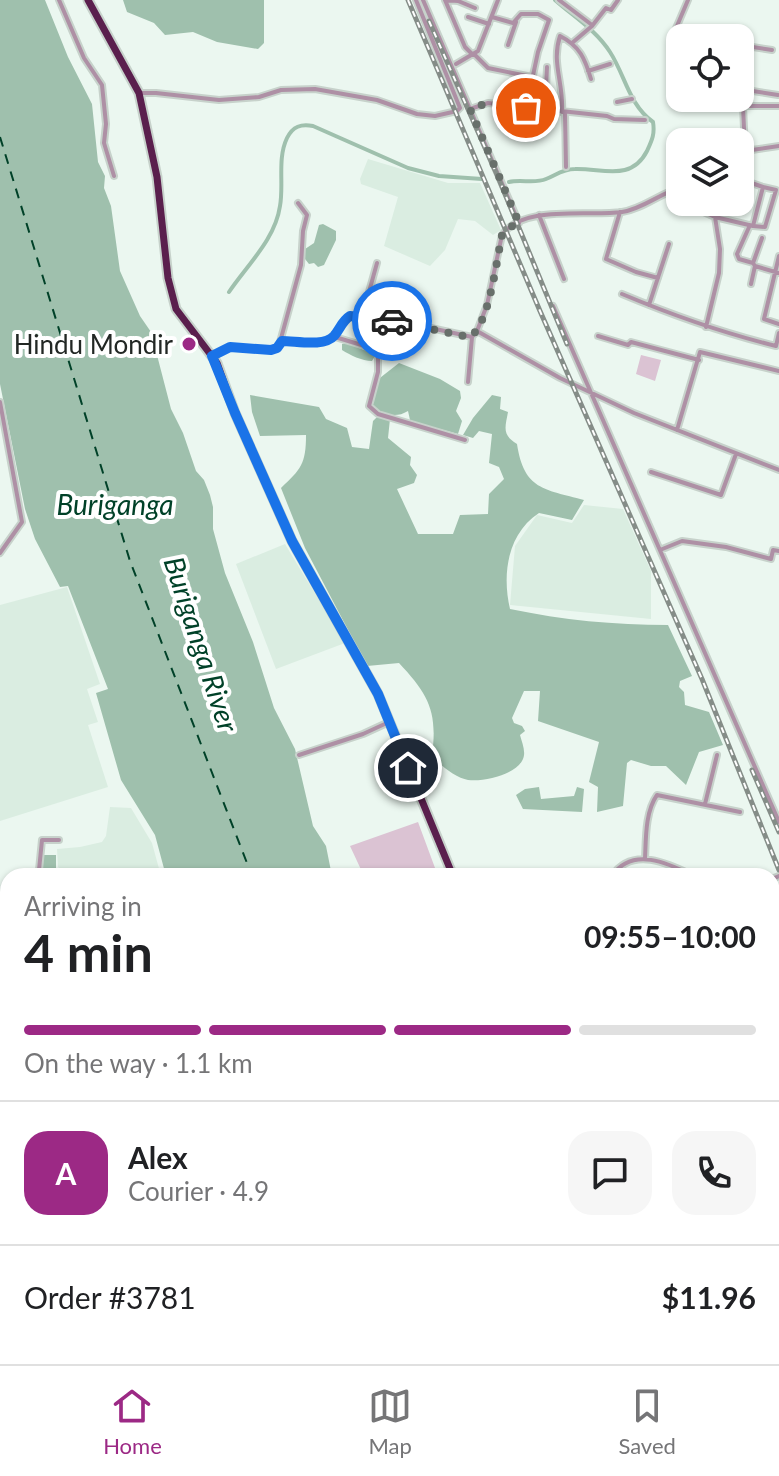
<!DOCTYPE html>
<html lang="en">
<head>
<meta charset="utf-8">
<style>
	:root { --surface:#fff; --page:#f6f6f6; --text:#202124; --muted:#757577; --line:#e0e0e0; --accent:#9c2985 }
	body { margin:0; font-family:Lato,sans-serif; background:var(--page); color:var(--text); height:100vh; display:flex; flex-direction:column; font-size:30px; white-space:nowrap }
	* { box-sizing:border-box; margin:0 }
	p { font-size:26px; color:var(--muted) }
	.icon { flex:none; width:44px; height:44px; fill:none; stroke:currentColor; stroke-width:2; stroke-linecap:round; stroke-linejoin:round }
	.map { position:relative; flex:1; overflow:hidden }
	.drawer { position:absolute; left:0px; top:868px; width:780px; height:496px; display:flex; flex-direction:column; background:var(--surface); border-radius:24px 24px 0 0; box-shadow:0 2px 6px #0004 }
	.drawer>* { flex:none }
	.buttons { position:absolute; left:666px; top:24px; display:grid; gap:16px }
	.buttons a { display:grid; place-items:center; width:88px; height:88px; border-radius:16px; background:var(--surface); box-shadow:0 2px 6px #0004; font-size:40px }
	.pin { position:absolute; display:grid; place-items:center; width:68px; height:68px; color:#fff; margin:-34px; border:4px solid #fff; border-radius:50%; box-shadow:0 2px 8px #0007 }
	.courier { position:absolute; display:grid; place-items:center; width:80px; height:80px; margin:-40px; border:6px solid #1a73e8; border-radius:50%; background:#fff; color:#222; box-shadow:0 2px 10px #0007 }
	.summary em { font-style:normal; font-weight:700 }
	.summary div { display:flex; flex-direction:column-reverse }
	.summary { display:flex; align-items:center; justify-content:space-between; height:136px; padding:0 24px }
	h1 { font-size:52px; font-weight:700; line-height:60px }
	.bar { display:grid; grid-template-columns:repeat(4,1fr); gap:12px 8px; align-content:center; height:96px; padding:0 24px }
	.bar i { height:10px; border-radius:6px; background:var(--line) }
	.bar .current { background:var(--accent) }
	.bar p { grid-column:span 4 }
	.line { display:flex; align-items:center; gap:20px; padding:0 24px; border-top:2px solid var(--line) }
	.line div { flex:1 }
	.round { display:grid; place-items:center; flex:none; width:84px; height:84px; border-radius:24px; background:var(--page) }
	.tab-bar { display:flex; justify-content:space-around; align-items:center; height:112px; border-top:2px solid var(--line); background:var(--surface); font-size:22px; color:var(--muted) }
	.tab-bar a { display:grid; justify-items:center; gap:4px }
	.tab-bar .current { color:var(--accent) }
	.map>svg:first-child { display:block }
	.built { fill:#daede1 }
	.green { fill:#dbc3d3 }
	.water { fill:#9fc0ad }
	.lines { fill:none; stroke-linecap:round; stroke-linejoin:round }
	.canal { stroke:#9fc0ad; stroke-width:4 }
	.ferry { stroke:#004128; stroke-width:2; stroke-dasharray:10 8; stroke-linecap:butt }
	.minor-casing { stroke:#c7d2cb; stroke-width:8 }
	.highway-casing { stroke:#c7d2cb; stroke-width:11 }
	.minor { stroke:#ae90a5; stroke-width:4 }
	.highway { stroke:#5a1f4d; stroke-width:7 }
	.rail-casing { stroke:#858d88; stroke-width:5 }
	.rail { stroke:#fff; stroke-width:2; stroke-dasharray:6; stroke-linecap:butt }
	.done { stroke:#68706b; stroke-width:8; stroke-dasharray:0 14.4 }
	.route { stroke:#1a73e8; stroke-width:10 }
	.poi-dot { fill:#9c2985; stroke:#fff; stroke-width:3 }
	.labels { text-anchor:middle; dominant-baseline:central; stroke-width:8; stroke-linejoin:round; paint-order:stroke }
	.poi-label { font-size:26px; fill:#222724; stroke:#fff; text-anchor:end }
	.water-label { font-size:28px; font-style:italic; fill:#004128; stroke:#fff }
</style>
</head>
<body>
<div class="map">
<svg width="779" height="1364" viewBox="0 0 779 1364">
	<rect width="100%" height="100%" fill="#ebf7f0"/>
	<!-- built -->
	<path class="built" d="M368,159L448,183H480L501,230L493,235L475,221L458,219L445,250L430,266L384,246L398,197L361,184L360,179Z
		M584,505L623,509L651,571V619L510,605L515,546L537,515L572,523Z
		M285,544L345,643L276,669L236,564Z
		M67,587L100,684L87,689L98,722L88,725L108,787L0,821V605Z
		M110,807L131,808L152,843L161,876H81L65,873L58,867L57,849L80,847L102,842L106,836Z
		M772,1136L779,1137V1225L772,1223Z
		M772,1277L779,1280V1333L772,1332Z
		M274,1356H350L349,1364H272Z"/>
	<!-- green -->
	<path class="green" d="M641,355L661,360L655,381L636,374Z
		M418,822L438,876H364L350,846Z"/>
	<!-- water -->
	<path class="water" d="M0,0H45L68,57L92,104L98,162L105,176L104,188L111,206L120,271L140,316L151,332L171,409L183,433L196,471L204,480L210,495L213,507V529L225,573L253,642L274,708L295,749L313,826L326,846L332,876H166L155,835L121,780L96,693L108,689L68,586L60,587L35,539L25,509L0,384Z
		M123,0H264V43L258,49L217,42L193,32L165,35L154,23L127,12Z
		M323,224L336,231V240L324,265L318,267L314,263L309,264L305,259V249L314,243L319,225Z
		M346,343L372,353L375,356L372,361C362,361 350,355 342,350V344Z
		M399,363L440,379L460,391L461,398L456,411L462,421L458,434L414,422L410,420L408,411C395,419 384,414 372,407L376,381Z
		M250,395L319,407L326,419L347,428L352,447L369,449L373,421L378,416L390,419L388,438L411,457L410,465L417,475L414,483L397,489L418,534H453L460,515L488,514L489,494L504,479L499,467L489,463L492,434L479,431L473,438L463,435L473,418L492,395L501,397L500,409L508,412C505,428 502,435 517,444C524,490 544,489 584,500L572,520L539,513C507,534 502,575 510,609C563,620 614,625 668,625L692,676L680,681L679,687L684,692L685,705L709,712L723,745L699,752L686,785L666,766H651L631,760L627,763L623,806L597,812L598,787L589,782L599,742L538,721L540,691H524L512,718L514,723L522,726L525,731L520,735C522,743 527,753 522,761C514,775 484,782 468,780C456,778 438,764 432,755C438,711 428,694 399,663L367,666L305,548L281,488C301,469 306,464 306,435L260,436L252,412Z
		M539,787L541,799L574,796L577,787L584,789L582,812L523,809L516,795L525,789Z
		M43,855H56V869L65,876H43Z
		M772,1042L779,1043V1116L772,1115Z
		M8,1088V1226L0,1224V1090L6,1091Z
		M772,1227L779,1228V1274L772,1268Z
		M381,1356H564L567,1364H389Z"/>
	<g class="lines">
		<!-- canal -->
		<path class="canal" d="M509,182C521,179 535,184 546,179C556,175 563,169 575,169C603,168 631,182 647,151C652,140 655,134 653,122C629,105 625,75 610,52C596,30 574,17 555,0
			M229,292C247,265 275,240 280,206C284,184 277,159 287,138C293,126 301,124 313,126L408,168L439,176L482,179"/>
		<!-- ferry -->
		<path class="ferry" d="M0,137L130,561L252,876
			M452,1356L455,1364"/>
		<defs>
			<path id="minor" d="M59,0L84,58L102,85L106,124L104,143L114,176
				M423,0L519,223
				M445,0L465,47L472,54
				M445,0L458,1L475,8
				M559,0L592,25
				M468,17L489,24
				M492,17L513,23L521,14H538L549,20L538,52L526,108
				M708,38H711
				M572,43L592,26L606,8L611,10L618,0
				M508,45L516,22
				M740,45L772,50
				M474,54L488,68L532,77
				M680,55L671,40L688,0
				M456,64L478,51L498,0
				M588,71L610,64
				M740,89L778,95
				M139,93H156L219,100L259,97L281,90L315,89L377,100L417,114L435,116L457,111L460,108L416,0
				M724,98L743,106L745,151
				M617,102L632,99
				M505,105L507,89L529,92
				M743,106H779
				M470,109L488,103L607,116L614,119L645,120
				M545,110L547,67
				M562,112C564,83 551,63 560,36C580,46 585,59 591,79
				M565,112L566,167
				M740,155L745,151L779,146
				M680,158V160
				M740,179L763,187
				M690,202V206L715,217L720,249L719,273L706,327
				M620,212L606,259L636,272L658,278
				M539,215L564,279
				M715,217L753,226L763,187L776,190L765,227L753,226
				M750,225L737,254L739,259L753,263L755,266
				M779,256L764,319L779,324
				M753,263L762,238
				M751,284L755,266L779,273
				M622,294C672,315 723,333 776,346L779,333
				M649,305L669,244
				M553,306L779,822
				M362,317L377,263
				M392,321L382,346L378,350V372L369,406L378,414L465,440
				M477,331L560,378L634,413L779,470
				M598,336L628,345L631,342L699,360
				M335,337L378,350
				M280,342L301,265L303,231L307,215L298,203
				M212,356L230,347L271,350L277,348L282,341C297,341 324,347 334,336C340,329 342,321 350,316L408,323L472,337L477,331L487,305L502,235C523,204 589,217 622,212C643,209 660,193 680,188
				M468,382L472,337
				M0,402L22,522L0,553
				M677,430L700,352L779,371
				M651,472L721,495L736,454
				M660,550L682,541L726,547L771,559L773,550L779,551
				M299,755L363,734L389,722
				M705,804L717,755
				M645,859C646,839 645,812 657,795L740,812
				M21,876L24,873L36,875L39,870L42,840H59
				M612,876C632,846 668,863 694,876
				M772,879L779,876
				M0,962L8,943
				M0,1349L8,1351
				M19,1356L24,1364"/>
			<path id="highway" d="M88,0L139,93L157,177L168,278L176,309L217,363L235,413L292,541L378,694L453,876
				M620,1356L624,1364"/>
		</defs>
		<!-- minor casing -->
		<use href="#minor" class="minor-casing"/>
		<!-- highway casing -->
		<use href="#highway" class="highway-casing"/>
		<!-- minor -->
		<use href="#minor" class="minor"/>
		<!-- highway -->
		<use href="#highway" class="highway"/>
		<defs>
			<path id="rail" d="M408,0L540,311L702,679L779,870
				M429,21L498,177L567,344
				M752,770L779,832
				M772,1047L779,1024
				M64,1364L94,1356"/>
		</defs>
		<!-- rail casing -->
		<use href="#rail" class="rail-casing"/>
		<!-- rail -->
		<use href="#rail" class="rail"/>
	</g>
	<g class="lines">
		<!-- done -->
		<path class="done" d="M392,321L469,337C489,328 497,257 502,235L508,228L519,223L470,109L488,103L526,108"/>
		<!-- route -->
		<path class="route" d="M392,321L350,316C342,321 340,329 334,336C324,347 297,341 282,341L277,348L271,350L230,347L212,356L235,413L292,541L378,694L408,768"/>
	</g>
	<!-- markers -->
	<circle class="poi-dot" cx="189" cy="344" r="8"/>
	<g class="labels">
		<!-- poi labels -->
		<g class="poi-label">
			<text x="173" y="344">Hindu Mondir</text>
		</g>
		<!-- water labels -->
		<g class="water-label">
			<text x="115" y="504">Buriganga</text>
			<text transform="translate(202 644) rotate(72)">Buriganga River</text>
		</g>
	</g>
</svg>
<div class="buttons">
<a><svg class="icon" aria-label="locate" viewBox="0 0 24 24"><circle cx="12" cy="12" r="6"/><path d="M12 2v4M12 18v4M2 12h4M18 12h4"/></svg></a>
<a><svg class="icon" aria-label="layers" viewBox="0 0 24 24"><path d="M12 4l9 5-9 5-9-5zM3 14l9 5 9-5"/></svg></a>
</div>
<div class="pin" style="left:526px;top:108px;background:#ea580c"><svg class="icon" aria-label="bag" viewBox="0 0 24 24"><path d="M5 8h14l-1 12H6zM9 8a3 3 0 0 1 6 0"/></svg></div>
<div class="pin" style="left:408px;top:768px;background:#1f2937"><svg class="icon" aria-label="home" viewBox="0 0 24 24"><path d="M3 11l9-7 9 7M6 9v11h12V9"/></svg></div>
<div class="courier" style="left:392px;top:321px"><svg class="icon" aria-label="car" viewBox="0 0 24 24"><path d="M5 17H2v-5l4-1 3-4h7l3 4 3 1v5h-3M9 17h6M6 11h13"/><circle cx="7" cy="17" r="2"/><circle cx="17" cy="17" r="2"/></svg></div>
<section class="drawer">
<div class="summary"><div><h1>4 min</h1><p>Arriving in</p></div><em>09:55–10:00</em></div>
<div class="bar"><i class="current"></i><i class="current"></i><i class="current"></i><i></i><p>On the way · 1.1 km</p></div>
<div class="line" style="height:144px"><b class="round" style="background:var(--accent);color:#fff">A</b><div><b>Alex</b><p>Courier · 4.9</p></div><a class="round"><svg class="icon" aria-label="chat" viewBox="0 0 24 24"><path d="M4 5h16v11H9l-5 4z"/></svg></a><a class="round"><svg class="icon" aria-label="phone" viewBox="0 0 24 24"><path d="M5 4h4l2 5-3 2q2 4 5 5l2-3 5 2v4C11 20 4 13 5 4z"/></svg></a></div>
<div class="line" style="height:104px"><div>Order #3781</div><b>$11.96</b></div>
</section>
</div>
<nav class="tab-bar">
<a class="current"><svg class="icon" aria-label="home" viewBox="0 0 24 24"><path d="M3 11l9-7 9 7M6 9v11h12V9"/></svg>Home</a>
<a><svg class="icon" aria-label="map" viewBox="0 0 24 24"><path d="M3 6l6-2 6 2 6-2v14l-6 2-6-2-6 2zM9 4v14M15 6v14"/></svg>Map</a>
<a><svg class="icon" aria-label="saved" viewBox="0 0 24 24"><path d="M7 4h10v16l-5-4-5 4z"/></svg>Saved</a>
</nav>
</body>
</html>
